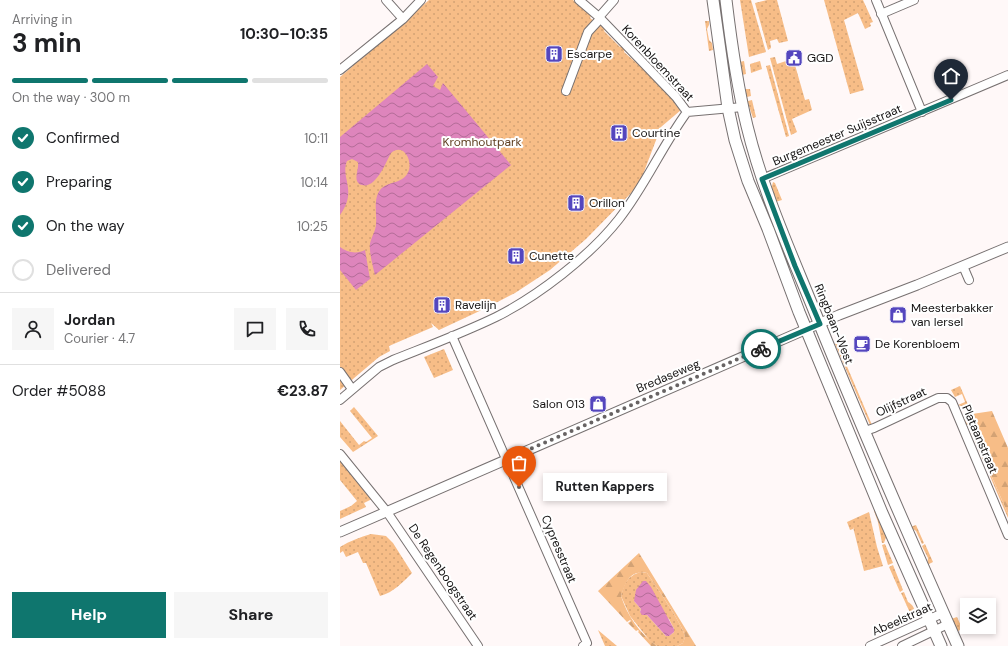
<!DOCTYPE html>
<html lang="en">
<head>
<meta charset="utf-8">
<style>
	:root { --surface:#fff; --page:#f6f6f6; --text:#202124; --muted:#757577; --line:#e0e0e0; --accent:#0f766e }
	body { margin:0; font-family:"DM Sans",sans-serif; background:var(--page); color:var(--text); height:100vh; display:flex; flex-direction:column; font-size:15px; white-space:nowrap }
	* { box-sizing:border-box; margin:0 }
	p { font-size:13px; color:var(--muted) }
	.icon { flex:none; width:22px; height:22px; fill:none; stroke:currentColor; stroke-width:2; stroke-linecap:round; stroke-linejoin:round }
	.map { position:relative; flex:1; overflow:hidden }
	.side { display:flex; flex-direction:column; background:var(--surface); width:340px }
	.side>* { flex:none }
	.fabs { position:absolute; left:620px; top:598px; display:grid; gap:8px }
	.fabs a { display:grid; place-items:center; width:36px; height:36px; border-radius:0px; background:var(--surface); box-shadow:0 2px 6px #0003; font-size:20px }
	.pin { position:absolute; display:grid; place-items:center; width:34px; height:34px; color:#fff; margin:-41px -17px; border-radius:50% 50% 50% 0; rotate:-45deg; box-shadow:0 0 4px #0007 }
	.pin .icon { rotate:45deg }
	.courier { position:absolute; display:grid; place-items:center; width:40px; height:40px; margin:-20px; border:3px solid #0f766e; border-radius:50%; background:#fff; color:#222; box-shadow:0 1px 5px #0007 }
	.bubble { position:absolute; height:28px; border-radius:0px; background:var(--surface); box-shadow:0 2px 6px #0003; font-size:13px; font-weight:700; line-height:28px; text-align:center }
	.head em { font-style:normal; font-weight:700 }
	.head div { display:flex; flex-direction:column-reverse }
	.head { display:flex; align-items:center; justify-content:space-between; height:68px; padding:0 12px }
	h1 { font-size:26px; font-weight:700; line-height:30px }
	.bar { display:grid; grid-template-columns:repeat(4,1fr); gap:6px 4px; align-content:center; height:48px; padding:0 12px }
	.bar i { height:5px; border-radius:3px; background:var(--line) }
	.bar .selected { background:var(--accent) }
	.bar p { grid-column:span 4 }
	.line { display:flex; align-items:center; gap:10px; padding:0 12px; border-top:1px solid var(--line) }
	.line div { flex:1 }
	.round { display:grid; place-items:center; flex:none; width:42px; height:42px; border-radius:0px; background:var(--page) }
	ol { padding:0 12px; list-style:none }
	li { display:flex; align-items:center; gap:12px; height:44px }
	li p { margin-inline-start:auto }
	li .icon { padding:4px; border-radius:50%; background:var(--accent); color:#fff; stroke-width:4 }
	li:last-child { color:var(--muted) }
	li i { width:22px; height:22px; border:2px solid var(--line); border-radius:50% }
	.button { display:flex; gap:8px; margin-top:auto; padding:8px 12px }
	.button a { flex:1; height:46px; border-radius:0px; background:var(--accent); color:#fff; font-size:16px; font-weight:700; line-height:46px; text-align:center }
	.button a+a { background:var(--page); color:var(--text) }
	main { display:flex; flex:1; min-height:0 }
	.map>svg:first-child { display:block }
	.green { fill:url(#green-dots); fill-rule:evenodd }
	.forest { fill:url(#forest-firs) }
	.water { fill:url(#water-waves) }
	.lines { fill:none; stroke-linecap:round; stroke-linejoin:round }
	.minor-casing { stroke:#777171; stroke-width:10 }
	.tertiary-casing { stroke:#777171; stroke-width:11 }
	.secondary-casing { stroke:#777171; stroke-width:13 }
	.minor { stroke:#fff; stroke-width:8 }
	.tertiary { stroke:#fff; stroke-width:9 }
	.secondary { stroke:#fff; stroke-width:11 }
	.done { stroke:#676363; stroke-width:4; stroke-dasharray:0 7.2 }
	.route { stroke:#0f766e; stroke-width:5 }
	.labels { text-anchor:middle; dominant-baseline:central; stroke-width:4; stroke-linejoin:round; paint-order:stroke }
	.poi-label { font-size:12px; fill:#151313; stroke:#fff; text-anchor:start }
	.street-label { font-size:12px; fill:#151313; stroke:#fff }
	.park-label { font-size:12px; fill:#5f3f20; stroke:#fff }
</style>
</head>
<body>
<main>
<section class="side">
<div class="head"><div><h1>3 min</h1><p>Arriving in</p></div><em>10:30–10:35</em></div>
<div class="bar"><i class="selected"></i><i class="selected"></i><i class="selected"></i><i></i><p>On the way · 300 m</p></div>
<ol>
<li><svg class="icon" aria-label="check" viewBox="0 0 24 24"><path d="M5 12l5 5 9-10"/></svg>Confirmed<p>10:11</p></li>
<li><svg class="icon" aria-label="check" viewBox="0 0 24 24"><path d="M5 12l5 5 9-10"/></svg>Preparing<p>10:14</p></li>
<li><svg class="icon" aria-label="check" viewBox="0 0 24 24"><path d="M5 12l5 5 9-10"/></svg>On the way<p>10:25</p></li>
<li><i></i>Delivered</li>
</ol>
<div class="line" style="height:72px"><a class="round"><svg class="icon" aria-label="person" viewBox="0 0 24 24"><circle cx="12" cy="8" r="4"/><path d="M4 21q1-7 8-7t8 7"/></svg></a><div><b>Jordan</b><p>Courier · 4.7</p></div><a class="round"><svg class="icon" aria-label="chat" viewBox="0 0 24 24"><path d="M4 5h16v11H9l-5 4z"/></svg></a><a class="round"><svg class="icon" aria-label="phone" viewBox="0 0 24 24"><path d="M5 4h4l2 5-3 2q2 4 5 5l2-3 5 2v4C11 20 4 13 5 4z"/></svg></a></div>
<div class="line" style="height:52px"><div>Order #5088</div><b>€23.87</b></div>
<div class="button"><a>Help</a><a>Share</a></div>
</section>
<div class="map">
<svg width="668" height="646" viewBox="0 0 668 646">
	<defs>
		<pattern id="green-dots" width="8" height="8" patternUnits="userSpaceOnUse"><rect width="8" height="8" fill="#f7bd87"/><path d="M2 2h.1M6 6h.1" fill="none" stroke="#d3a274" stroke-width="1.8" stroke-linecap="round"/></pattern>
		<pattern id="forest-firs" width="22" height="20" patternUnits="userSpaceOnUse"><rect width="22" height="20" fill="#f7bd87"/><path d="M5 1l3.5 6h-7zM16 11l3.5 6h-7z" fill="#d3a274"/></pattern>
		<pattern id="water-waves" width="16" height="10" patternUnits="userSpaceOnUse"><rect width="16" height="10" fill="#de85bc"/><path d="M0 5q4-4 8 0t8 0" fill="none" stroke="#b36c98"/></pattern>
	</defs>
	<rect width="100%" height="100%" fill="#fff8f8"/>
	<!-- green -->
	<path class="green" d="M89,0H233L251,16L250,18L265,29L264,31L280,47H283L285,49L284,52L301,67H302L320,87L321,86L336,102L335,104L341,110L321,127L299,185L246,239L210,270L175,293L146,308L99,330L91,323L93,327L49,346L50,351L39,357L0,390V77L13,66L12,65L18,60L19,61L33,49V48L39,44Z
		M400,0H411L426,52L409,57Z
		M427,0H437L448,41L439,43L437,39L430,41L431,48L428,50L415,3Z
		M484,0H523L533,22L530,23L531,26L525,29L518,13L504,20L524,90L510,94Z
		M365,21H369V25L367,29L369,40L372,43L373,50L369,51Z
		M447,53H448L451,65H455L465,100L469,99L472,110L452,119L457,132L451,135L430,58L435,57L437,64L449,60Z
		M404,61L406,74L402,75L399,62Z
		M420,61L422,69L411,73L410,64Z
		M430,65L449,136L446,137L426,66Z
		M405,89H410L411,96L407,97L408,101L412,100L416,117L413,118L406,97Z
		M433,182L435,183L442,200L435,202L431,190Z
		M497,343L532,425H530L495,344Z
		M104,349L113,370L94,378L84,357Z
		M620,386L629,407L626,408L618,405L625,402L622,394L615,397L611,390Z
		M14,407L38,436L13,452L0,437V421L19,445L24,441L26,442L32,438L10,411Z
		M631,413L628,423L668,514V518L628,425H624L628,414Z
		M0,460L32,499L24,503L26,507L0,519V511L11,506L17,501L0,480Z
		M538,509L540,510L546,537L544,543H542L538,522L534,511Z
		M529,512L537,547L543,566L524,571L513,527V529L510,530L507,522Z
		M576,525L584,543L582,544L576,531L570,527Z
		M31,534L46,536L53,543L72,573C62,583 54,592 40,596L26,563H23L18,552L6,557L3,551L0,553V547C10,541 20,537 31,534Z
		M545,544L553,563L548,565L542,545Z
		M585,544L593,562L587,565L588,558L582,546Z
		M553,565L563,590L560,592L549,567Z
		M300,572L307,573C315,585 344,626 345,637C345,638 343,643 343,643L337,646H317L310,641L290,616L281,596C285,582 287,577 300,572ZM294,601L329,619L334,629V632L329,636H326L307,615L300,612L301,609Z
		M564,592L568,602C573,605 574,607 575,613L571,615L561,593Z
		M617,617L622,628L617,632L611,619Z
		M258,630L277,646H265Z"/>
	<!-- forest -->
	<path class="forest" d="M652,411L668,448V514L628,422L632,414Z
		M299,553L307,566L356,646H337L343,643C343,642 345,638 345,637C344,626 315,585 307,573C290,570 286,581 281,596C287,615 300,634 317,646H311L298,632L299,631L298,630L296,631L288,623L291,621L290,620L287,622L258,591Z"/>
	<!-- water -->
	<path class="water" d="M87,64L98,77L93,86L100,90L103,83L171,165L35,275C33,267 29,252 30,244C31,237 36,231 36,224C37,214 33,199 40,190C48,180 64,185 69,170C72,159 63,143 51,153C46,162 36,189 22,185C20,185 18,183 17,181C15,176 19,168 18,162L12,159L7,161C0,178 18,190 0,215V137Z
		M0,247C7,253 18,254 25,250L30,279L16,290L0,270Z
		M303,581H306L311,587L334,629V632L329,636H326L307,615H302L300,612L301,609L294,601L296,590Z"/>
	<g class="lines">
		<defs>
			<path id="minor" d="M46,0L63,19
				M239,0L259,17L336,97L347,112
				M536,0L582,112
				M541,14L574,0
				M259,17L274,0
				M0,70L63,19L81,0
				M226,91L248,32L260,19
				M347,112L403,107
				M422,179L668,75
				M623,266L629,280
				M112,336L247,643L243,646
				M0,372L12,389
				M0,400L39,367L53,360C88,346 123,333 156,317C198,296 250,256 279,219C305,186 322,146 347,112
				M525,431L534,428L598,398H607L612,402L668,535
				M0,454L47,512L138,646
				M530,646L603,613
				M562,646L608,624"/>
			<path id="tertiary" d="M0,532L499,315L577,285L668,247"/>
			<path id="secondary" d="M373,0L388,108L395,140L408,181L428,229L459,312L542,513L601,646
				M386,0C391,42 397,85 407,126C423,192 451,253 476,315C521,426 569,536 618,646"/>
		</defs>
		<!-- minor casing -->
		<use href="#minor" class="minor-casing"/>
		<!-- tertiary casing -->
		<use href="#tertiary" class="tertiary-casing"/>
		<!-- secondary casing -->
		<use href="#secondary" class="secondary-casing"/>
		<!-- minor -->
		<use href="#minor" class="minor"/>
		<!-- tertiary -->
		<use href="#tertiary" class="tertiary"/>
		<!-- secondary -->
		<use href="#secondary" class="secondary"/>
	</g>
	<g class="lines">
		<!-- done -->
		<path class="done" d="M179,487L167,459L421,349"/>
		<!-- route -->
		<path class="route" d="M421,349L480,324L455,266L422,179L611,100"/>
	</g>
	<!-- icons -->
	<defs>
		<symbol id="building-square" viewBox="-11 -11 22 22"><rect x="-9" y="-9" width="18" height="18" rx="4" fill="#5446be" stroke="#fff"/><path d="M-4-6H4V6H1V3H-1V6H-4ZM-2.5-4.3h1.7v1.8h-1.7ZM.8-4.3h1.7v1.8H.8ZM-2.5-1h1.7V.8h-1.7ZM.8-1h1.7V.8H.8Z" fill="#fff"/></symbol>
		<symbol id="civic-square" viewBox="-11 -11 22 22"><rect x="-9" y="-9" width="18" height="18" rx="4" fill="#5446be" stroke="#fff"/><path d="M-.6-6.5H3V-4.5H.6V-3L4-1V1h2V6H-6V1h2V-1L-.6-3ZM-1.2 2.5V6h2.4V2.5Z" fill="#fff"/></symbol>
		<symbol id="shop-square" viewBox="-11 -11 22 22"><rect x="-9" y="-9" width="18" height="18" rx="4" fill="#5446be" stroke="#fff"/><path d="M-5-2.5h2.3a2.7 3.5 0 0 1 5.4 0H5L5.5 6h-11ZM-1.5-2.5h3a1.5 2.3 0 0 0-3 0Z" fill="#fff"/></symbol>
		<symbol id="cafe-square" viewBox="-11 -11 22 22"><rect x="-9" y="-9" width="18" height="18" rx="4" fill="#5446be" stroke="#fff"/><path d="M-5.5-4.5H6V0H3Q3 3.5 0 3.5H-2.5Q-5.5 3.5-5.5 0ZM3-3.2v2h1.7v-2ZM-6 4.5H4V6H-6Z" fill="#fff"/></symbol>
	</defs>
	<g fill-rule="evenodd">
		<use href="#building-square" x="204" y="44" width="20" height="20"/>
		<use href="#civic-square" x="444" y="48" width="20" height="20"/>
		<use href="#building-square" x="269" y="123" width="20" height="20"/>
		<use href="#building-square" x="226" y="193" width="20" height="20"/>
		<use href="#building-square" x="166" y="246" width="20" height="20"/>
		<use href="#building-square" x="92" y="295" width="20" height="20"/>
		<use href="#shop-square" x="548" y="305" width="20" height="20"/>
		<use href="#cafe-square" x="512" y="334" width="20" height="20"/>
		<use href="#shop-square" x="248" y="394" width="20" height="20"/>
	</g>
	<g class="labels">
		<!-- poi labels -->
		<g class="poi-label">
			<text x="227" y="54">Escarpe</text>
			<text x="467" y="58">GGD</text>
			<text x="292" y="133">Courtine</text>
			<text x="249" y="203">Orillon</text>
			<text x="189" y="256">Cunette</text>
			<text x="115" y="305">Ravelijn</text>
			<text x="571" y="308">Meesterbakker<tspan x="571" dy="14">van Iersel</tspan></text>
			<text x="535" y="344">De Korenbloem</text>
			<text x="245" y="404" text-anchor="end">Salon 013</text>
		</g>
		<!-- street labels -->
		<g class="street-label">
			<text transform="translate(318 63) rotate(47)">Korenbloemstraat</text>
			<text transform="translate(497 135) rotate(-23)">Burgemeester Suijsstraat</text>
			<text transform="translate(494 324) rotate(68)">Ringbaan-West</text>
			<text transform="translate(328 376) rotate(-23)">Bredaseweg</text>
			<text transform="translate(561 402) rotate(-25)">Olijfstraat</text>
			<text transform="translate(640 439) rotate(67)">Plataanstraat</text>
			<text transform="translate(219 549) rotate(67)">Cypresstraat</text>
			<text transform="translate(103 572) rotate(56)">De Regenboogstraat</text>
			<text transform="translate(562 619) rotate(-24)">Abeelstraat</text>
		</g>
		<!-- park labels -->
		<g class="park-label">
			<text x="142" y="142">Kromhoutpark</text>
		</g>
	</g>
</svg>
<div class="fabs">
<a><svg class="icon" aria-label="layers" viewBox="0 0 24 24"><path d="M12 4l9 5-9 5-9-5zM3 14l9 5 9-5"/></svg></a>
</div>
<div class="pin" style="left:179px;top:487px;background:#ea580c"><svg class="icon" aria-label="bag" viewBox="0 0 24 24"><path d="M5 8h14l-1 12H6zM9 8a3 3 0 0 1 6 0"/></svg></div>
<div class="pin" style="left:611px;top:100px;background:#1f2937"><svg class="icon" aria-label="home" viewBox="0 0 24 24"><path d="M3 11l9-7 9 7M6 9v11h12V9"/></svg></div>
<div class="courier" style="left:421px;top:349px"><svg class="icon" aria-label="bike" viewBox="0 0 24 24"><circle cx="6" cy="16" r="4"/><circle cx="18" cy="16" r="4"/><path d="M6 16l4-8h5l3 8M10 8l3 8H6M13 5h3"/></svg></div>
<div class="bubble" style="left:203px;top:473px;width:124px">Rutten Kappers</div>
</div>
</main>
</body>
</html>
